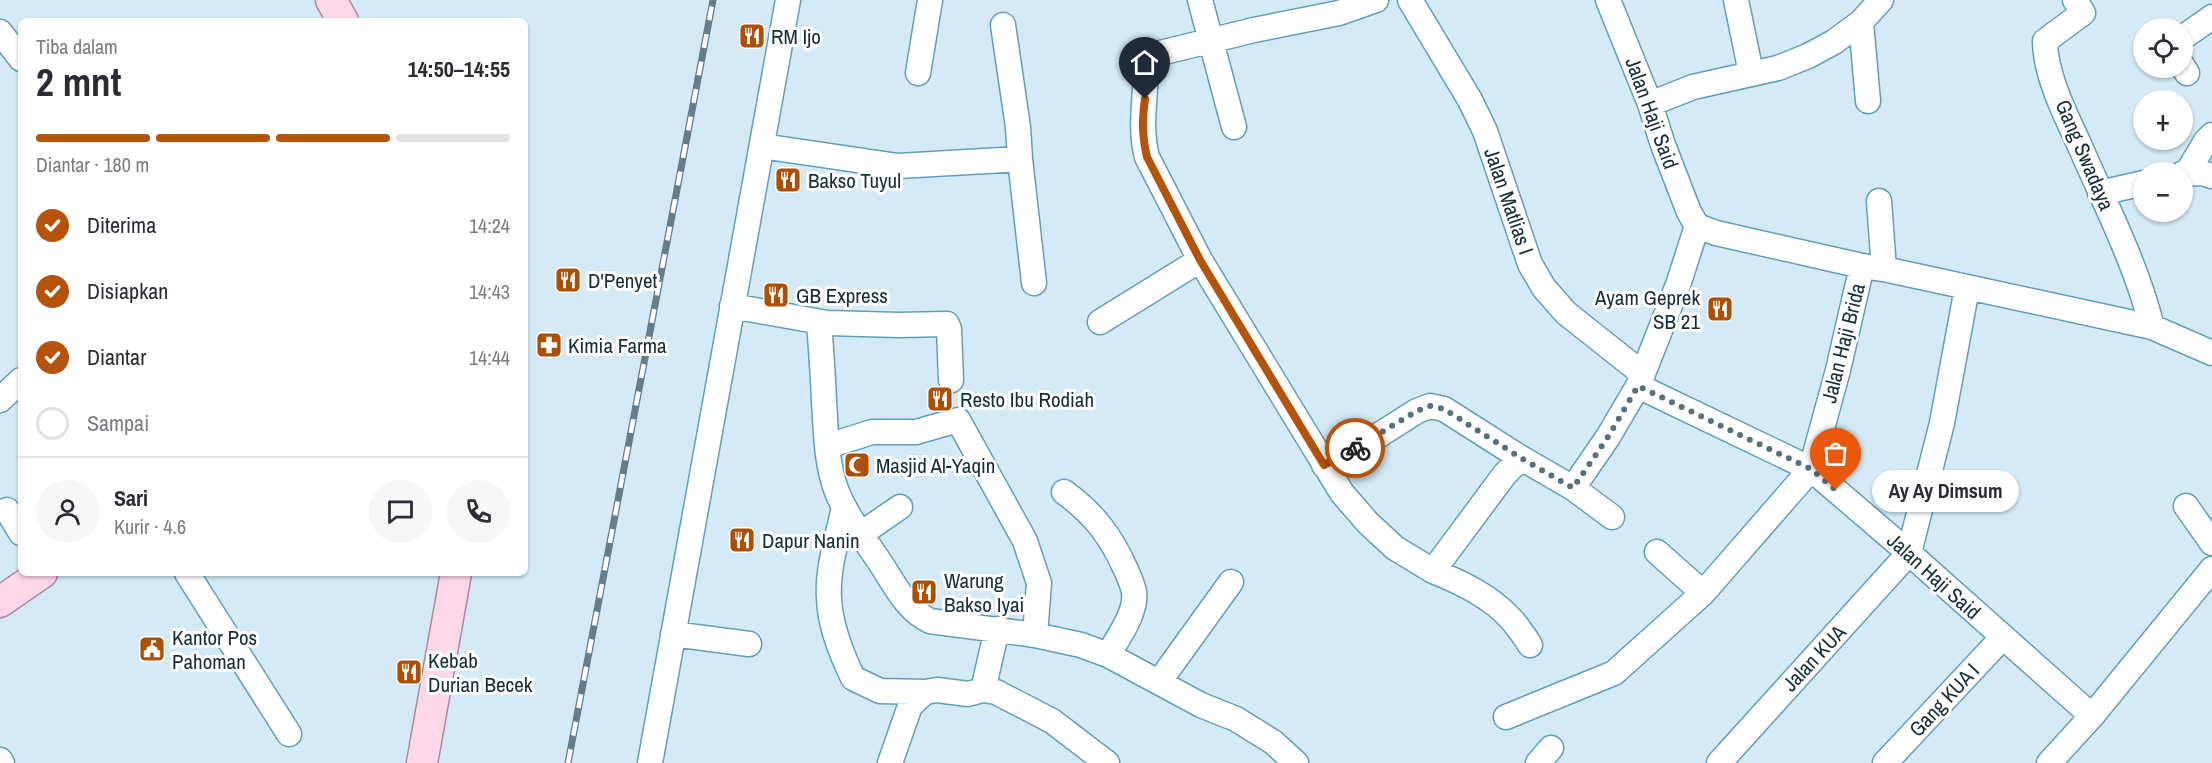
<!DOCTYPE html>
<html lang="id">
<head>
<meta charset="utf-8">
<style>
	:root { --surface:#fff; --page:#f7f7f7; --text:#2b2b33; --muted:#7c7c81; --line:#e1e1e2; --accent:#b45309 }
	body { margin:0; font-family:"Archivo Narrow",sans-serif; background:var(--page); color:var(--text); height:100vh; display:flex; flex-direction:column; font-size:22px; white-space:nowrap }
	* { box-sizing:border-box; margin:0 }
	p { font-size:20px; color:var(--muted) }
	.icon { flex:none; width:33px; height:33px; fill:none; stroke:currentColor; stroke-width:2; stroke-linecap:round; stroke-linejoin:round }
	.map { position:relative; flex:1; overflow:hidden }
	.sheet { position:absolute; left:18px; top:18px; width:510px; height:558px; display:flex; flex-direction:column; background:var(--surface); border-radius:9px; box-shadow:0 2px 4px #0004 }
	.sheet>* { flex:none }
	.fabs { position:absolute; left:2133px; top:18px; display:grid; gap:12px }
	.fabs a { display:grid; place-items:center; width:60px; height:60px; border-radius:50%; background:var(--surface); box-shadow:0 2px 4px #0004; font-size:30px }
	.pin { position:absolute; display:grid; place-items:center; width:51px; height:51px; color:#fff; margin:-62px -26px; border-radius:50% 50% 50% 0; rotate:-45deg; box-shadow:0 0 6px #0007 }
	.pin .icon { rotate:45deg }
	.courier { position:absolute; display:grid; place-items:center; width:60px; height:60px; margin:-30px; border:4px solid #b45309; border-radius:50%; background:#fff; color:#222; box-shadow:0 2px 8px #0007 }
	.bubble { position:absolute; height:42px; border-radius:21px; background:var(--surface); box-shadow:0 2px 4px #0004; font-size:20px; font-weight:700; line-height:42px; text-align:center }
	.head em { font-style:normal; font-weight:700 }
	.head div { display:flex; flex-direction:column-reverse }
	.head { display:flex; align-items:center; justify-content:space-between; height:102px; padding:0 18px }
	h1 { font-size:39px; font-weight:700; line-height:45px }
	.bar { display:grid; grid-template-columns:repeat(4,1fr); gap:9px 6px; align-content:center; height:72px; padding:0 18px }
	.bar i { height:8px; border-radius:4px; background:var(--line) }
	.bar .selected { background:var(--accent) }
	.bar p { grid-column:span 4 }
	.line { display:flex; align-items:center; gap:15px; padding:0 18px; border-top:2px solid var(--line) }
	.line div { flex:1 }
	.round { display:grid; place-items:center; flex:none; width:63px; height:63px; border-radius:32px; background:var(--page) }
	ol { padding:0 18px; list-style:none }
	li { display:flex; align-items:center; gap:18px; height:66px }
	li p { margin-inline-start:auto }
	li .icon { padding:6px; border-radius:50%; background:var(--accent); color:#fff; stroke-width:4 }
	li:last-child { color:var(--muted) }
	li i { width:33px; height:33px; border:3px solid var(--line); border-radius:50% }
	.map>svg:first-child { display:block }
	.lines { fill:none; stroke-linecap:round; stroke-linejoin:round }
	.minor-casing { stroke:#639eb9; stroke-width:27 }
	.major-casing { stroke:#ab8ba2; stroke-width:33 }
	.minor { stroke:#fff; stroke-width:24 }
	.major { stroke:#fed7e9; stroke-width:30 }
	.rail-casing { stroke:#657d89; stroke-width:7 }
	.rail { stroke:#fff; stroke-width:4.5; stroke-dasharray:14; stroke-linecap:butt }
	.done { stroke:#57707b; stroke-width:6; stroke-dasharray:0 10.8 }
	.route { stroke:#b45309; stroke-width:8 }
	.labels { text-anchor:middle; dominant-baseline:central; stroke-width:6; stroke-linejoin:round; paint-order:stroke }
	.poi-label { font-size:21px; fill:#142d38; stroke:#fff; text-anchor:start }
	.street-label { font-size:21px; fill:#142d38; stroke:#fff }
</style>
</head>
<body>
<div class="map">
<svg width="2212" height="763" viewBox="0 0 2212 763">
	<rect width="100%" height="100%" fill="#d4ebf7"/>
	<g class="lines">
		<defs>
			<path id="minor" d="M1200,0L1234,127
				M1376,0L1339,13L1254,30L1152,55L1145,59C1148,93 1138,122 1147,157L1200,260L1342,493L1368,523L1395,548L1433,571
				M1410,0L1470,100L1485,131L1530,264L1544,288L1566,313L1643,374
				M1608,0L1650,104L1663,145L1689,212L1697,226L1716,233L1862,266L1884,269L2152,327L2212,353
				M1736,0L1751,73
				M2075,0L2083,13L2045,41C2045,74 2065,114 2079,144C2105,204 2136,263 2152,327
				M1861,22L1868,101
				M0,32L21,59
				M2182,38L2212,17
				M2182,65L2187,73
				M918,73L930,0
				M1650,104L1693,87L1778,68L1808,56L1834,42L1861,22L1881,0
				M762,146L898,166L1020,159L1018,127L1003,25
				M1020,159L1034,283
				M2187,173L2206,141L2212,135
				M2182,174L2202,173L2212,176
				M2100,193L2144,183
				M1879,201L1884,269
				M732,306L827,323L899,325L947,324L949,329L951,380
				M819,322C821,348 823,375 824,401C826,431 826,464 837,492C848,519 867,542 883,567C896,587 907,610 930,621L1035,635L1081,645L1108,655L1201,705L1236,719L1273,742L1296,763
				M1100,322L1200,260
				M1638,386L1811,469L1909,553L2092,716
				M0,400L21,380
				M828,446L872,432H916L958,420L1025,541L1039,583L1035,635
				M1521,458L1505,474L1433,571C1460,582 1490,596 1510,618C1518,626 1524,636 1530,645
				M1324,465L1376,437L1417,411L1430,406L1444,409L1521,458L1573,488L1612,517
				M1573,488L1608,437L1638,386L1678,285L1697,226
				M1064,492C1094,514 1111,536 1126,570C1129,577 1133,585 1134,592C1137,612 1118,638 1108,655
				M2186,506L2212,543
				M844,507C838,536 827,568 829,598C830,626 841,653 853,678L880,691L925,692
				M7,510L21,533
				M861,534L900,507
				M187,573L289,734
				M1703,593L1811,469L1838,370L1862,266
				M673,634L749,644
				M1159,682L1231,582
				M983,690L997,629
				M1506,717L1614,673L1703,593L1657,552
				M0,760L2,763
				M650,763L788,0
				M890,763L910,706L925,692L937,690L968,694L983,690L996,692L1052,721L1107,763
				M1538,763L1551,748
				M1719,763L1909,553L1942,423L1967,288
				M1885,763L2003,637
				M2049,763L2092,716L2212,569"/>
			<path id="major" d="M331,0L343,21
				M0,602L42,573
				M422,763L456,573"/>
		</defs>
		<!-- minor casing -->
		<use href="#minor" class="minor-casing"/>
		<!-- major casing -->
		<use href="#major" class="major-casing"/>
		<!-- minor -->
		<use href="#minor" class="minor"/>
		<!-- major -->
		<use href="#major" class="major"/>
		<defs>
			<path id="rail" d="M568,763L713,0"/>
		</defs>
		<!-- rail casing -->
		<use href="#rail" class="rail-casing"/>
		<!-- rail -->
		<use href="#rail" class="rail"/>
	</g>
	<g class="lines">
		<!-- done -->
		<path class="done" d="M1355,448L1417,411L1430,406L1444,409L1521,458L1573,488L1608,437L1638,386L1811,469L1836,490"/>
		<!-- route -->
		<path class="route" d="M1145,99C1142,120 1142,136 1147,157L1200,260L1324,465L1355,448"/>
	</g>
	<!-- icons -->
	<defs>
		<symbol id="restaurant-square" viewBox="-11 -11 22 22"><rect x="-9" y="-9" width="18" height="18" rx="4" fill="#ad4e00" stroke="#fff"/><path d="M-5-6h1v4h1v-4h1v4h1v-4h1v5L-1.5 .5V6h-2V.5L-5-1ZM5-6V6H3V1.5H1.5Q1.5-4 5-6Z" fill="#fff"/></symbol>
		<symbol id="pharmacy-square" viewBox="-11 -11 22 22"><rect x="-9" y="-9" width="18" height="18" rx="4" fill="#ad4e00" stroke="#fff"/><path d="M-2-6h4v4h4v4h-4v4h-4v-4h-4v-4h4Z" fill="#fff"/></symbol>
		<symbol id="mosque-square" viewBox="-11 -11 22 22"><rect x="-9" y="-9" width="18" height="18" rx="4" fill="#ad4e00" stroke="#fff"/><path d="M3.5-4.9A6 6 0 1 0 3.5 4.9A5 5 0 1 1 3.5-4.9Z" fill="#fff"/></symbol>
		<symbol id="civic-square" viewBox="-11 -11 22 22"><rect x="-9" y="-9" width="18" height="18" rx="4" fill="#ad4e00" stroke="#fff"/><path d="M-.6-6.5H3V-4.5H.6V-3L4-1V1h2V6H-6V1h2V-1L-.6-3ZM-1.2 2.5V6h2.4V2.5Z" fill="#fff"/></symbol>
	</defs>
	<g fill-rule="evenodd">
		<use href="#restaurant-square" x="737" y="21" width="30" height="30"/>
		<use href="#restaurant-square" x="773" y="165" width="30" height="30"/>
		<use href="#restaurant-square" x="553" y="265" width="30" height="30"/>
		<use href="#restaurant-square" x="761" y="280" width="30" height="30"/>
		<use href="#restaurant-square" x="1705" y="294" width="30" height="30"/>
		<use href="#pharmacy-square" x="534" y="330" width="30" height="30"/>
		<use href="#restaurant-square" x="925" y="384" width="30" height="30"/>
		<use href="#mosque-square" x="842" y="450" width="30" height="30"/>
		<use href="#restaurant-square" x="727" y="525" width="30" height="30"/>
		<use href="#restaurant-square" x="909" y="577" width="30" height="30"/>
		<use href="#civic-square" x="137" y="634" width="30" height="30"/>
		<use href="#restaurant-square" x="394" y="657" width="30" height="30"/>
	</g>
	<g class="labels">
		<!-- poi labels -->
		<g class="poi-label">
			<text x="771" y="36">RM Ijo</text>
			<text x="808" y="180">Bakso Tuyul</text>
			<text x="588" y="280">D'Penyet</text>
			<text x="796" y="295">GB Express</text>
			<text x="1700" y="297" text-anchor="end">Ayam Geprek<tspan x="1700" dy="24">SB 21</tspan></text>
			<text x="568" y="345">Kimia Farma</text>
			<text x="960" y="399">Resto Ibu Rodiah</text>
			<text x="876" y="465">Masjid Al-Yaqin</text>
			<text x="762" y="540">Dapur Nanin</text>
			<text x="944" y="580">Warung<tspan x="944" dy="24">Bakso Iyai</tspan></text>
			<text x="172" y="637">Kantor Pos<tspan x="172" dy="24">Pahoman</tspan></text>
			<text x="428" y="660">Kebab<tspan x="428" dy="24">Durian Becek</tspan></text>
		</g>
		<!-- street labels -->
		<g class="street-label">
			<text transform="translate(1652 113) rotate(70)">Jalan Haji Said</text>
			<text transform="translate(2085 155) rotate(67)">Gang Swadaya</text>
			<text transform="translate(1509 201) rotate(71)">Jalan Matlias I</text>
			<text transform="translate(1843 343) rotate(-76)">Jalan Haji Brida</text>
			<text transform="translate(1934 576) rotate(42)">Jalan Haji Said</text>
			<text transform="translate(1814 658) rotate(-47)">Jalan KUA</text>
			<text transform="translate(1944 700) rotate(-47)">Gang KUA I</text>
		</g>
	</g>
</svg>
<div class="fabs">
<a><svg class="icon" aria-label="locate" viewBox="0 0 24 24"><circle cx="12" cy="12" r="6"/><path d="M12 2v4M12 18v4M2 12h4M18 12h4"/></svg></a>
<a>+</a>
<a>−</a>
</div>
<div class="pin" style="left:1836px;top:490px;background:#ea580c"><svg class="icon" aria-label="bag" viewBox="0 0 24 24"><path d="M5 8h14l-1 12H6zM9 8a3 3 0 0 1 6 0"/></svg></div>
<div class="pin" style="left:1145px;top:99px;background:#1f2937"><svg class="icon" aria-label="home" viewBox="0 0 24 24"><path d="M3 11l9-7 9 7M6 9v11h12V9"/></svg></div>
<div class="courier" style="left:1355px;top:448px"><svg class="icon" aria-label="bike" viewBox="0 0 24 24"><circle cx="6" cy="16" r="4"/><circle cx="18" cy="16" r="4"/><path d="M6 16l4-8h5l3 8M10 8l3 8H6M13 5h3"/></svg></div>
<div class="bubble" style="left:1872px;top:470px;width:147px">Ay Ay Dimsum</div>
<section class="sheet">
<div class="head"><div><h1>2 mnt</h1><p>Tiba dalam</p></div><em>14:50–14:55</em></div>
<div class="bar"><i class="selected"></i><i class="selected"></i><i class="selected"></i><i></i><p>Diantar · 180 m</p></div>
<ol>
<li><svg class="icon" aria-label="check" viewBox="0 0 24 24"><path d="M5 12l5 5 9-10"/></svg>Diterima<p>14:24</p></li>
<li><svg class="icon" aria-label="check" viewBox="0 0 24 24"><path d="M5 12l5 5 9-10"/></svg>Disiapkan<p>14:43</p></li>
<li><svg class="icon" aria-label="check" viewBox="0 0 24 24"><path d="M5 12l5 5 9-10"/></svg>Diantar<p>14:44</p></li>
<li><i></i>Sampai</li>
</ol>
<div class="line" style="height:108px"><a class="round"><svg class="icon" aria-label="person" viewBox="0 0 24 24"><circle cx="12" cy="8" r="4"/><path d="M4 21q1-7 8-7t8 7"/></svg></a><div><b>Sari</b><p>Kurir · 4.6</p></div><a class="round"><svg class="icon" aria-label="chat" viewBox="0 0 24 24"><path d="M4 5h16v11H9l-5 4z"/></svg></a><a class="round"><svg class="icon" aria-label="phone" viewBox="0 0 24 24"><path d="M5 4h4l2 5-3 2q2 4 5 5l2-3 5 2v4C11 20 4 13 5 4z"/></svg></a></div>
</section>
</div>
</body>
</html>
